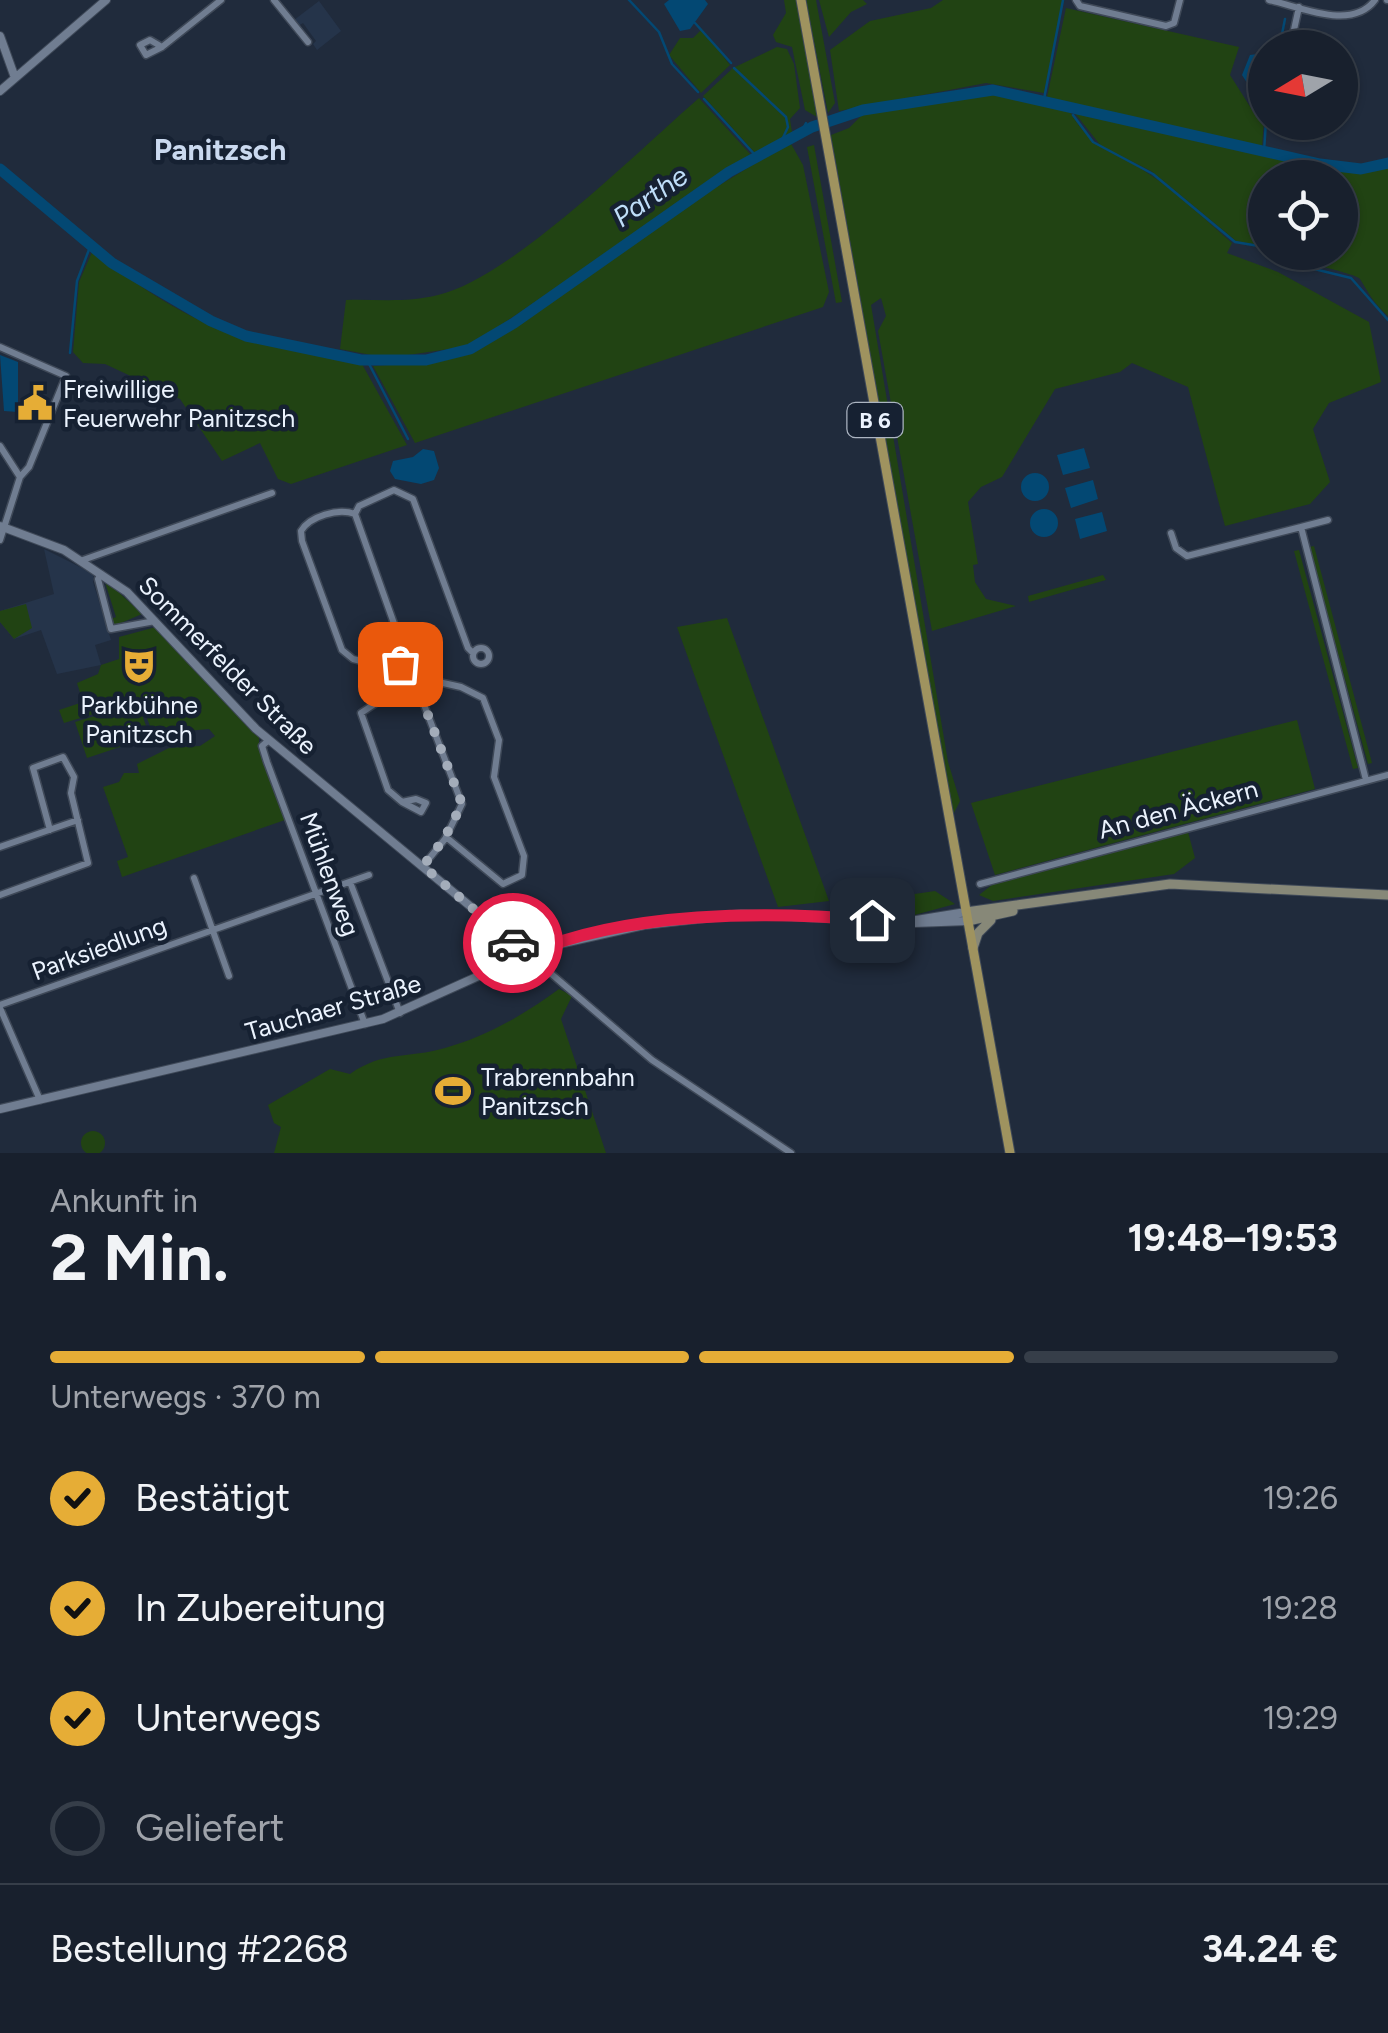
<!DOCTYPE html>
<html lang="de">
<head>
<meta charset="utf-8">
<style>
	:root { --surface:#18202d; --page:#212835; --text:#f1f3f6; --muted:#9fa3aa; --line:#363e49; --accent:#e6ad36 }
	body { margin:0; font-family:Figtree,sans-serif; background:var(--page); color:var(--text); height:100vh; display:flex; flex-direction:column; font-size:38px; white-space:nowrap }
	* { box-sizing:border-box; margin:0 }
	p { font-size:32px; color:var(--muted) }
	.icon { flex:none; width:55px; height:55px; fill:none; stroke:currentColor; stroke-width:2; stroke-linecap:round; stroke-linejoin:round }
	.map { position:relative; height:1153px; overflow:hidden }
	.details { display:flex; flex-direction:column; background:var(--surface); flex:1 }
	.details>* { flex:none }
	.needle { width:65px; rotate:260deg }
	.controls { position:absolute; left:1248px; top:30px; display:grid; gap:20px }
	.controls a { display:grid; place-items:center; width:110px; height:110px; border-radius:50%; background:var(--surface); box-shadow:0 2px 8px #0004,0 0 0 2px var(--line); font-size:50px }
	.pin { position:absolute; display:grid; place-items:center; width:85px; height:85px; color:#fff; margin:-42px; border-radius:20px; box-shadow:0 5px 15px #0006 }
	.courier { position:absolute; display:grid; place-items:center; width:100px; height:100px; margin:-50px; border:8px solid #e11d48; border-radius:50%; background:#fff; color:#222; box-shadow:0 2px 12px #0007 }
	.head em { font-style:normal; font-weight:700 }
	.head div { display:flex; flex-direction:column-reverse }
	.head { display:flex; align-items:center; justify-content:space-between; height:170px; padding:0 50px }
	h1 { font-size:65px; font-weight:700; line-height:75px }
	.bar { display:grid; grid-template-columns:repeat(4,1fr); gap:15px 10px; align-content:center; height:120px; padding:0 50px }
	.bar i { height:12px; border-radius:8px; background:var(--line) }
	.bar .on { background:var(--accent) }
	.bar p { grid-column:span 4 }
	.line { display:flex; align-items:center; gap:25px; padding:0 50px; border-top:2px solid var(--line) }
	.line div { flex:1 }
	ol { padding:0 50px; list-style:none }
	li { display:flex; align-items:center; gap:30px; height:110px }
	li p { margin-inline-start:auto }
	li .icon { padding:10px; border-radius:50%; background:var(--accent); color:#111; stroke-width:4 }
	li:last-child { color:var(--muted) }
	li i { width:55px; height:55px; border:5px solid var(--line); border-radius:50% }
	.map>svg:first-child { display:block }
	.built { fill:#25344a }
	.green { fill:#214313 }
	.water { fill:#034873 }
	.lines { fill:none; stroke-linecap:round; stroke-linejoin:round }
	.stream { stroke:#034873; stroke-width:2.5 }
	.river { stroke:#034873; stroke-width:11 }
	.minor-casing { stroke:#3f4958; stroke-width:9 }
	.tertiary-casing { stroke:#3f4958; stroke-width:10 }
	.secondary-casing { stroke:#3f4958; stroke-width:11 }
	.primary-casing { stroke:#3f4958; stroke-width:11 }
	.minor { stroke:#707d91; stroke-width:6 }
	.tertiary { stroke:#707d91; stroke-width:8 }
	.secondary { stroke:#878878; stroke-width:9 }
	.primary { stroke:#9f935f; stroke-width:9 }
	.done { stroke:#a4adba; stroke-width:10; stroke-dasharray:0 18 }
	.route { stroke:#e11d48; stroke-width:12 }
	.labels { text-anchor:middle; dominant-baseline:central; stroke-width:9; stroke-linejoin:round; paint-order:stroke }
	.shield { fill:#162132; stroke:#abb4c1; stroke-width:2.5 }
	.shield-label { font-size:22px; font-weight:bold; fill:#ebf3fe }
	.poi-label { font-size:25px; fill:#ebf3fe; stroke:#162132; text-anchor:start }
	.street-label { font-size:25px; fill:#ebf3fe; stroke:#162132 }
	.water-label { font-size:28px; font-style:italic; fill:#bfdef9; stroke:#162132 }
	.quarter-label { font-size:30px; font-weight:bold; fill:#cad9ef; stroke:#162132 }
</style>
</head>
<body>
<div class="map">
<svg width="1388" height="1153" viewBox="0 0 1388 1153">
	<rect width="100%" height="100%" fill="#202b3c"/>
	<!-- built -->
	<path class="built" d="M319,1L341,31L317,50L313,44L316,41L303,23L298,26L294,20Z
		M44,549L94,574L93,582L111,640L95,645L101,665L57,674L41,630L14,639L0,622V611L54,594Z"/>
	<!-- green -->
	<path class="green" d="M784,0H797L817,117L805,110L792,47L776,42L773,35L786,13Z
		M806,0H816L835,103L828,113Z
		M819,0H863L867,4L851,12L829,37Z
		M943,0H1063L1044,93L986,83L839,111L830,50L870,21L931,8Z
		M1066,8L1239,47L1230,75L1256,116L1264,118L1262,148L1047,97Z
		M702,29L730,65L701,93L669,55L680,38H693Z
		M777,47L787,49L794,64L800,108L790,119L792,132L755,153L703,96L733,68Z
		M995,92L1067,107C1096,157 1113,147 1155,178C1182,197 1207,221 1232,243L1227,253L1278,272L1369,322L1381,382L1329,403L1313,429L1330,482L1310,504L1225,526L1188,387L1132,363L1120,372L1055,389L1002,477L981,487L968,502L978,564L973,565L975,582L986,599L1016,606L932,631L878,331L886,316L881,298L871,305L948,762L960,801L953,815L831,135L849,128L863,114Z
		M699,98L751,155L470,346L387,358L340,349L346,300C377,299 407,303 438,295C511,278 638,151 699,98Z
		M1070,107L1323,168L1364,170L1388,165V316C1374,304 1368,292 1360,279C1356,273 1296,262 1278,253L1340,252V178H1265V246L1236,241L1151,171L1101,146Z
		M790,142L803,165L829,292L823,307L415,443L373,366L421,363L477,350L651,227Z
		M814,145L842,302L836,303L807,147Z
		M92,252C139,286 191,323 248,339C285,350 324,356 362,364L407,445L291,484L278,479L260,443L222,461L180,399L105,364L83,363L73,352L79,282Z
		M1314,546L1372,763L1368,764L1309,547Z
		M1299,550L1358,768L1353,769L1294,551Z
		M1103,575L1106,580L1029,602L1028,596Z
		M104,579L148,619L142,614L114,626L111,619L116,617Z
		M26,604L32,628L14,639L0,622V611Z
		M727,618L829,901L778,907L677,627Z
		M156,627L259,737V748L285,820L122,877L117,861L128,857L103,787L119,782L124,773H139L137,764L169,748L200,746L215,736L209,729L153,734L140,700L64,723L59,710L83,702L77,683L98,674L101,665L119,659V637Z
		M398 675a12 12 0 1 1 24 0a12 12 0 1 1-24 0Z
		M138,703L150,737L87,758L75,722Z
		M1297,720L1315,789L995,875L971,803Z
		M1188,832L1195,858L1174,874L993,901L979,895L997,881Z
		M935,891L955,904L907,917L849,912L860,902Z
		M559,989L579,999L652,1061L787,1153L647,1058L572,996L561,1019L606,1153H274L281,1127L274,1123L268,1105L330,1069L350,1074C384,1050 408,1059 445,1048C489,1036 526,1013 559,989Z
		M81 1143a12 12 0 1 1 24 0a12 12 0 1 1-24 0Z"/>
	<!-- water -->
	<path class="water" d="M669,0H705L708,4L690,29L680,31L664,4Z
		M1265,53L1262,106L1242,75L1250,55Z
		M0,355L18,362V412L4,411Z
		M1084,448L1090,468L1063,475L1057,455Z
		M423,449L434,451L439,468L434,480L421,484L395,479L390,471L393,461L413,457Z
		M1021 487a14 14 0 1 1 28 0a14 14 0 1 1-28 0Z
		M1093,480L1098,499L1071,508L1065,488Z
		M1030 523a14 14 0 1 1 28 0a14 14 0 1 1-28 0Z
		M1102,512L1107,531L1080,539L1075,519Z"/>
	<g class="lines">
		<!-- stream -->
		<path class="stream" d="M629,0L659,32L672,64L698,92
			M695,23L731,63
			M1281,39L1285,19
			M734,68L786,117L788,127L781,142
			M704,99L756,156
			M1044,99L1063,0
			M1066,104L1068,108
			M1262,106L1264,113
			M1073,115L1093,142L1153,174L1235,242L1265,247
			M800,134L806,123
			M1264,151L1266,122
			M1276,252L1302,266L1351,278L1388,320
			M70,353L77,281L90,247
			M367,360L408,439"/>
		<!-- river -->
		<path class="river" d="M0,169L112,263L211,321L246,336L361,360H426L470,349L514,323L729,172L812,127L863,110L993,90L1320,164L1361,169L1388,163"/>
		<defs>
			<path id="minor" d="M274,0L308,42
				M1076,0L1080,6L1166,26L1174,23L1180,0
				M1269,0C1301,7 1352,31 1375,0
				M1387,0H1388
				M150,40L162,47L146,55L140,45Z
				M162,47L221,0
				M1290,48L1299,7
				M0,347L66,376L29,467L20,477
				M0,446L20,477L0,540
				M355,514C338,508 310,516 301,531L302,541L342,650L353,659L396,670
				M355,514L359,506L394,490L413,499L468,648L473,653
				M355,514L407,660
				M1301,527L1328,520
				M1171,533L1176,548L1187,556L1301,527L1366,780
				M83,560L272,493
				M101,574L98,579L111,629L155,621
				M473 656a8 8 0 1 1 16 0a8 8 0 1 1-16 0Z
				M395 676a15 15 0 1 1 30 0a15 15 0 1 1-30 0Z
				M425,679L461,687L483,698L499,740L494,777L524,856L522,875L503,884L446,837
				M400,687L361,713L388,790L402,802
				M418,689L462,804L445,839L423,866
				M269,740L262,746L267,762L365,1024
				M416,799L426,803L421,812L402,802Z
				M0,847L78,820
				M194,878L229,976
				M350,882L400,1013
				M980,884L1388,775
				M0,895L88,863L71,793L74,777L63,757L33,768L50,830
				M528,954L652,1060L791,1153
				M0,1005L369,875
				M0,1008L40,1100"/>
			<path id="tertiary" d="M0,36L14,75
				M0,91L106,0
				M0,526L64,550L127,592L256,729L528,954
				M914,923L968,921
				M0,1109L383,1019L541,948L644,925L741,914L904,922L966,912"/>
			<path id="secondary" d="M966,912L1170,884L1388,895
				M968,921L1013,911
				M973,948L978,933L991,920"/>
			<path id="primary" d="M801,0L1010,1153"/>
		</defs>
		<!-- minor casing -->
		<use href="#minor" class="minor-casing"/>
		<!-- tertiary casing -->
		<use href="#tertiary" class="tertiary-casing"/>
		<!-- secondary casing -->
		<use href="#secondary" class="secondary-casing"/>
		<!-- primary casing -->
		<use href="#primary" class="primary-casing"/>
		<!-- minor -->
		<use href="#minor" class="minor"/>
		<!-- tertiary -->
		<use href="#tertiary" class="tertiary"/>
		<!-- secondary -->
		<use href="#secondary" class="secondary"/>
		<!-- primary -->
		<use href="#primary" class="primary"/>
	</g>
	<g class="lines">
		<!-- done -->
		<path class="done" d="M400,664L396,682L407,691L418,689L462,804L444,839L423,866L513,943"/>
		<!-- route -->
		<path class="route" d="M513,943L528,954C625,911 768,911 872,920"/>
	</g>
	<!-- icons -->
	<defs>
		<symbol id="civic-bare" viewBox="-9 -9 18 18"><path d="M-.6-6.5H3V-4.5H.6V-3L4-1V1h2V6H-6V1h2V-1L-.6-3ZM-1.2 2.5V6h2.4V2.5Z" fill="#e6ad36" stroke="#162132" stroke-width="2.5" paint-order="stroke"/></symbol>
		<symbol id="theatre-bare" viewBox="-9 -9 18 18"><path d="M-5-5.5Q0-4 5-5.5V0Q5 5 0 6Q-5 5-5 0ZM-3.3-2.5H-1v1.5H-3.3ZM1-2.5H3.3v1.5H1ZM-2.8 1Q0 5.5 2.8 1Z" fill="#e6ad36" stroke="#162132" stroke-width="2.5" paint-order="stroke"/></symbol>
		<symbol id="stadium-bare" viewBox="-9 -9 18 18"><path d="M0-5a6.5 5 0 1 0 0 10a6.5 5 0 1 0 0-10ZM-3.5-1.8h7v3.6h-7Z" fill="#e6ad36" stroke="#162132" stroke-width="2.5" paint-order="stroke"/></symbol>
	</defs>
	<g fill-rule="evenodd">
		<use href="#civic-bare" x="10" y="378" width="50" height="50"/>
		<use href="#theatre-bare" x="114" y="641" width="50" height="50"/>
		<use href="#stadium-bare" x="428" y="1066" width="50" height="50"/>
	</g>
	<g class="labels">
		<!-- shield labels -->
		<rect class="shield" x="847.5" y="403" width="55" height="34" rx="8"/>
		<g class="shield-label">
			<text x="875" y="420">B 6</text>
		</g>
		<!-- poi labels -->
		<g class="poi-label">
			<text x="63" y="389">Freiwillige<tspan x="63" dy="29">Feuerwehr Panitzsch</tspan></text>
			<text x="139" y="705" text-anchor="middle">Parkbühne<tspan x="139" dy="29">Panitzsch</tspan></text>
			<text x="481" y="1077">Trabrennbahn<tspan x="481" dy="29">Panitzsch</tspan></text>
		</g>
		<!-- street labels -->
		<g class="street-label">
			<text transform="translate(228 665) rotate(45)">Sommerfelder Straße</text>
			<text transform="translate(1178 809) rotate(-15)">An den Äckern</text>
			<text transform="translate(330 874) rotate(70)">Mühlenweg</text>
			<text transform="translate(99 948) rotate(-20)">Parksiedlung</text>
			<text transform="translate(333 1007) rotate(-16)">Tauchaer Straße</text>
		</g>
		<!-- water labels -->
		<g class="water-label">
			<text transform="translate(650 196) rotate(-35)">Parthe</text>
		</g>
		<!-- quarter labels -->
		<g class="quarter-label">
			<text x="220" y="149">Panitzsch</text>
		</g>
	</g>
</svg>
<div class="controls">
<a><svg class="needle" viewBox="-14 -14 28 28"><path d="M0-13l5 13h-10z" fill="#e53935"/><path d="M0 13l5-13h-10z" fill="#9fa3aa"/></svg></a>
<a><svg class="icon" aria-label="locate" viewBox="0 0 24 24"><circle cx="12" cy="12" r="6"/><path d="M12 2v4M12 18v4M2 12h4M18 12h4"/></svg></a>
</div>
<div class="pin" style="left:400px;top:664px;background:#ea580c"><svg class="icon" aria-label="bag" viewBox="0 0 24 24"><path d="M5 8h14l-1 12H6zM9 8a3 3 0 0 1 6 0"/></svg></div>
<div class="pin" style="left:872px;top:920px;background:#1f2937"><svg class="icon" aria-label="home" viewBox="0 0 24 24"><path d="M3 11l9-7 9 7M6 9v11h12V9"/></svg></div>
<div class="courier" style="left:513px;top:943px"><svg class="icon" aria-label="car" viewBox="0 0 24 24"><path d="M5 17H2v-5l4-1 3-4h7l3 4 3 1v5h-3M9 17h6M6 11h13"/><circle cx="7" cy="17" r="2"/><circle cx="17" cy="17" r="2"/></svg></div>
</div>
<section class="details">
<div class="head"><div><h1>2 Min.</h1><p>Ankunft in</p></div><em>19:48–19:53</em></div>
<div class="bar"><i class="on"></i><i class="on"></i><i class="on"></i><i></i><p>Unterwegs · 370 m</p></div>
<ol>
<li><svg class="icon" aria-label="check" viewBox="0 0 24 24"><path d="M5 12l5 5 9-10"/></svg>Bestätigt<p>19:26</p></li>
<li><svg class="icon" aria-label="check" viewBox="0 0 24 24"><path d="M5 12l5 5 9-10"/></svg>In Zubereitung<p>19:28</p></li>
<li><svg class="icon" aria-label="check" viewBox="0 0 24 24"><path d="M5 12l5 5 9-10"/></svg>Unterwegs<p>19:29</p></li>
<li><i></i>Geliefert</li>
</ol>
<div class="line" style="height:130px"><div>Bestellung #2268</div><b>34.24 €</b></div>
</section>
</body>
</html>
